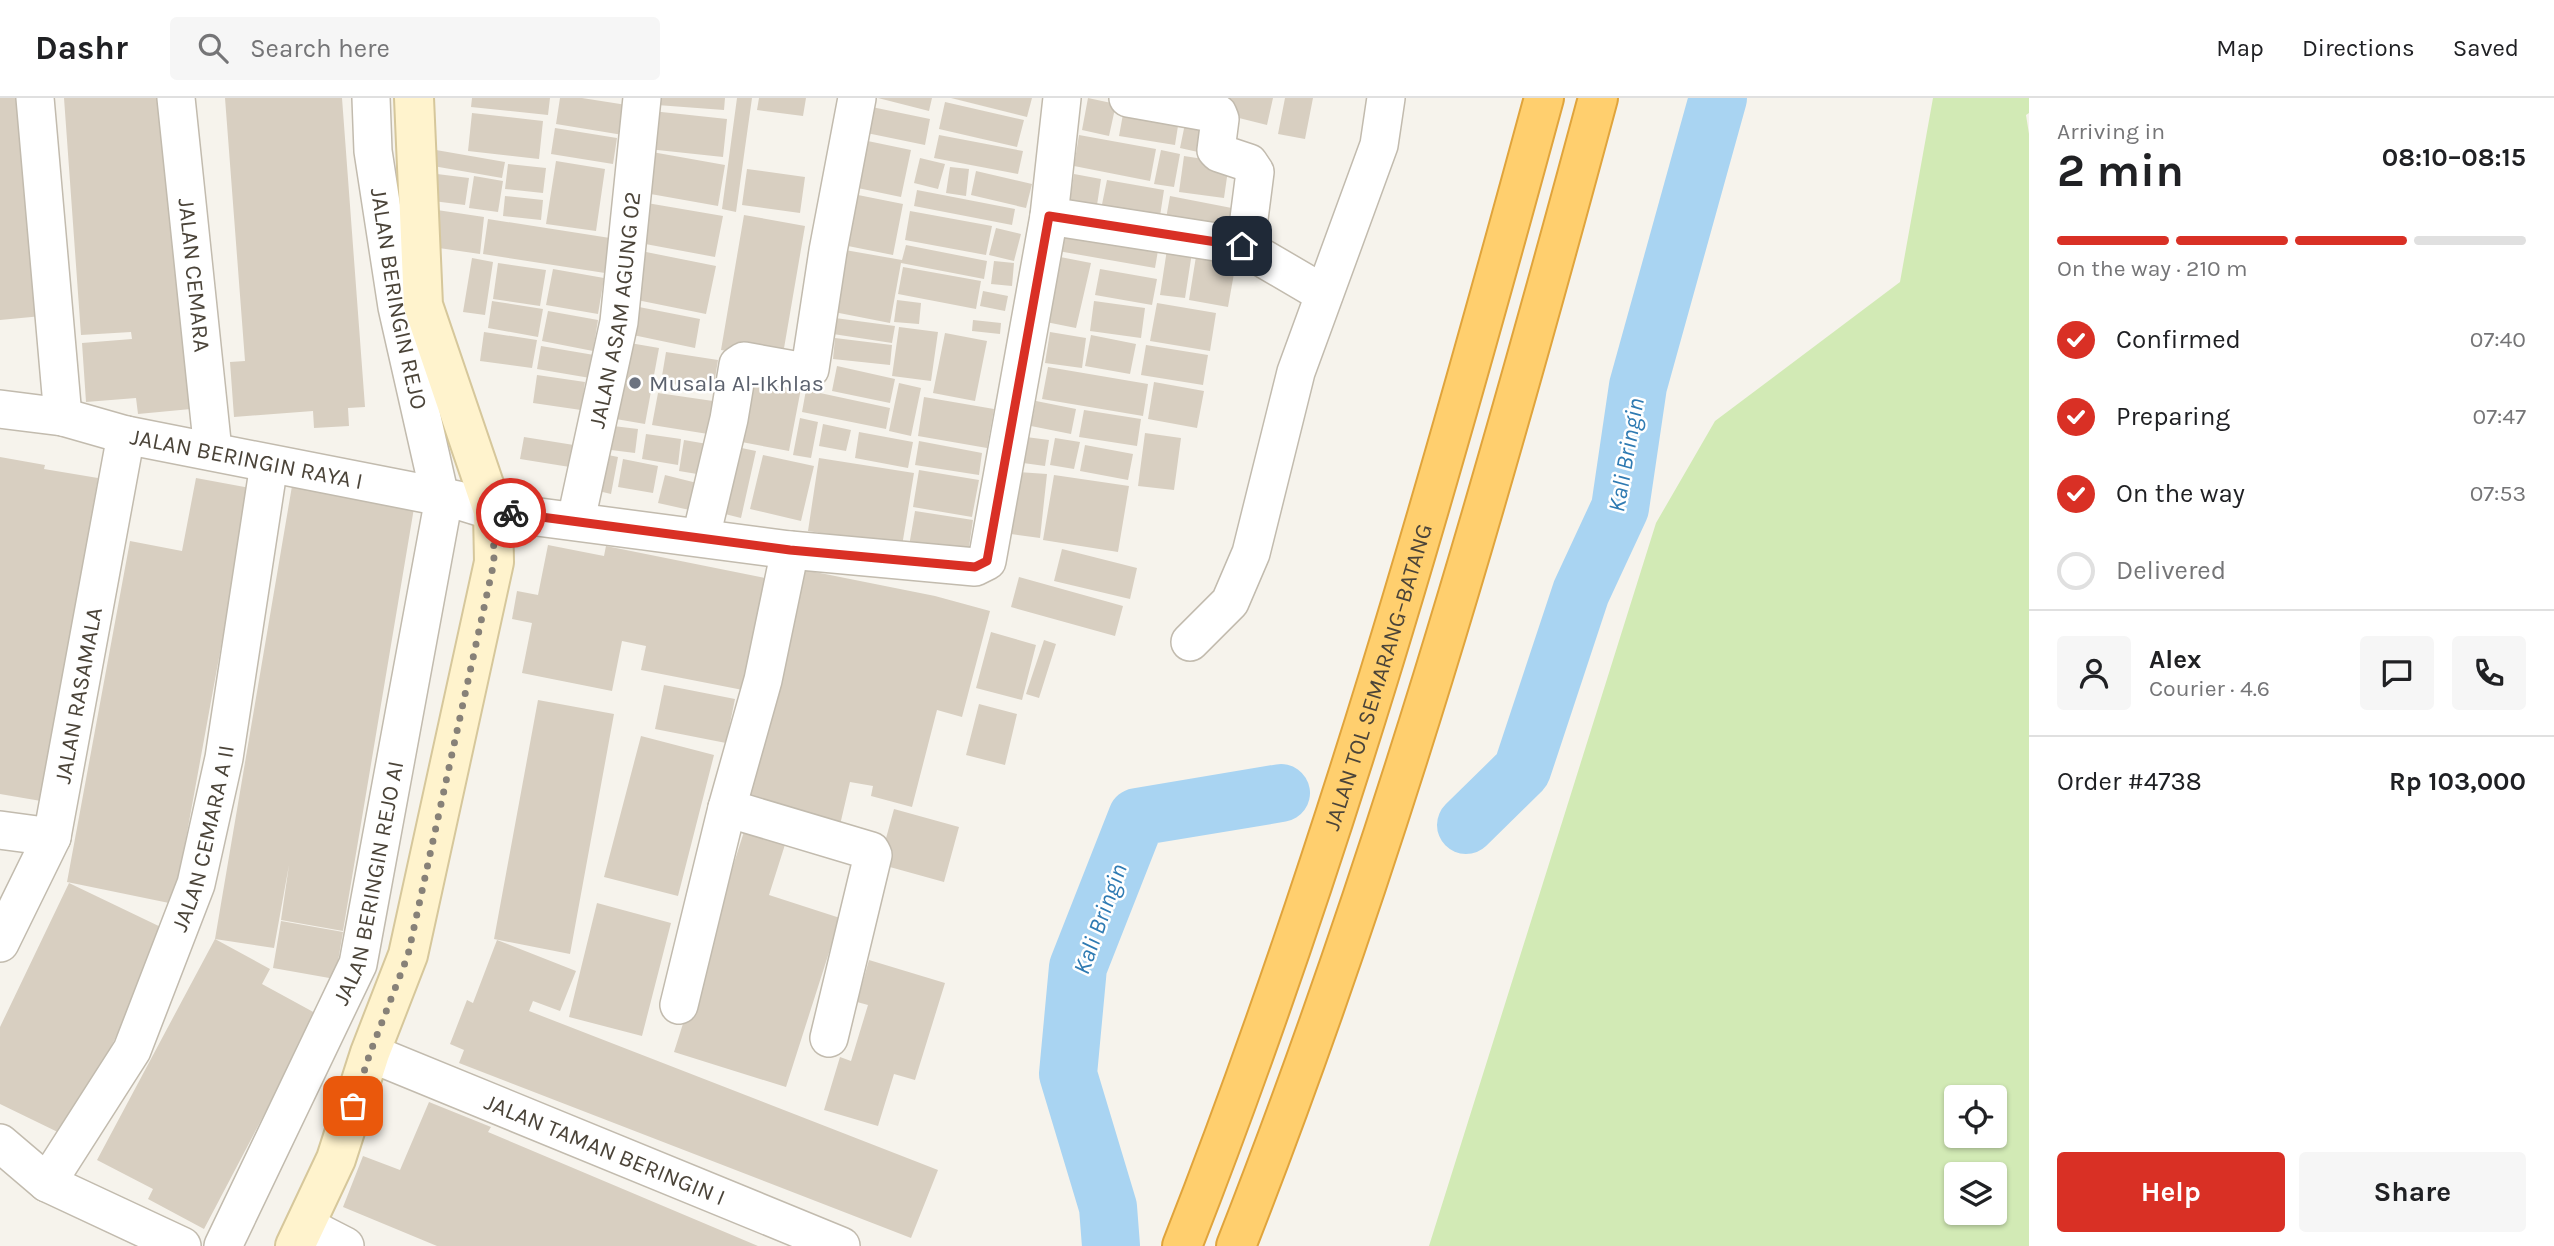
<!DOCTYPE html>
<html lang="en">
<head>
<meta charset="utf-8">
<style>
	:root { --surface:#fff; --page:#f6f6f6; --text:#202124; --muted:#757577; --line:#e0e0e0; --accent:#d93025 }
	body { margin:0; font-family:Karla,sans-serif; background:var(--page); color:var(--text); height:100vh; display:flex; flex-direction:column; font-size:26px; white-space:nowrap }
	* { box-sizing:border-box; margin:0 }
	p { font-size:23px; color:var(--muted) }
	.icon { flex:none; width:38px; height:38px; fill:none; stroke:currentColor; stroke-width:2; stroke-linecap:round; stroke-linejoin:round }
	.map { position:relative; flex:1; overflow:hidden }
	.details { display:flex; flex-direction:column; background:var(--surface); width:525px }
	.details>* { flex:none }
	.controls { position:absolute; left:1944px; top:987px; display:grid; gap:14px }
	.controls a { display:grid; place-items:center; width:63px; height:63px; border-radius:7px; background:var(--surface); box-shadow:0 2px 5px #0004; font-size:35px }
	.pin { position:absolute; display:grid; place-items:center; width:60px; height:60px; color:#fff; margin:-30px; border-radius:14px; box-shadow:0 4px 10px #0006 }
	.courier { position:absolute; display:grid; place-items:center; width:70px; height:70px; margin:-35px; border:5px solid #d93025; border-radius:50%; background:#fff; color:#222; box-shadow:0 2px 9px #0007 }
	.headline em { font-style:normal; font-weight:700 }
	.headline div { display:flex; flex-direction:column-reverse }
	.headline { display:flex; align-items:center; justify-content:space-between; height:119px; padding:0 28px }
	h1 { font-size:46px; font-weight:700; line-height:52px }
	.bar { display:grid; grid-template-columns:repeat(4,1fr); gap:10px 7px; align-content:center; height:84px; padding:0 28px }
	.bar i { height:9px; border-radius:5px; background:var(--line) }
	.bar .selected { background:var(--accent) }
	.bar p { grid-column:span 4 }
	.line { display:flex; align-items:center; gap:18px; padding:0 28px; border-top:2px solid var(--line) }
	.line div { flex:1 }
	.round { display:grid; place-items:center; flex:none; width:74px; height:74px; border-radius:7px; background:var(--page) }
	ol { padding:0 28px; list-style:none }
	li { display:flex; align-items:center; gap:21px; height:77px }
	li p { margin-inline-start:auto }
	li .icon { padding:7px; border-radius:50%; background:var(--accent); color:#fff; stroke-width:4 }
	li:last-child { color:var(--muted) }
	li i { width:38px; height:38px; border:4px solid var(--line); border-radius:50% }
	.cta { display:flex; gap:14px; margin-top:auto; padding:14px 28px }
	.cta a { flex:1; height:80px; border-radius:7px; background:var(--accent); color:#fff; font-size:28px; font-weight:700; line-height:80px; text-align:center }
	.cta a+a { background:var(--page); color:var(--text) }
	header { display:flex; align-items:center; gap:42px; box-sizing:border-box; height:98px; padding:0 35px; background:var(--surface); border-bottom:2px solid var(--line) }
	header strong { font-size:33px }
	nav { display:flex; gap:38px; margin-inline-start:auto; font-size:24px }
	.search { width:490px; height:63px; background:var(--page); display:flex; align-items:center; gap:18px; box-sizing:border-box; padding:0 24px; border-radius:7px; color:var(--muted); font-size:26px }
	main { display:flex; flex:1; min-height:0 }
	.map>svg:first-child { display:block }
	.green { fill:#d2eab5; fill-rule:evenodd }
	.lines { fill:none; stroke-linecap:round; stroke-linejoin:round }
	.river { stroke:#a9d4f2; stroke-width:58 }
	.building { fill:#d8cfc1 }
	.street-casing { stroke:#c2bbae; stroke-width:40 }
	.secondary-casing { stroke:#d6c79b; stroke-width:42 }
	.highway-casing { stroke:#e0a43c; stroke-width:42 }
	.street { stroke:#fff; stroke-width:37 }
	.secondary { stroke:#fff3cd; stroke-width:38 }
	.highway { stroke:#ffcf6e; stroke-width:38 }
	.done { stroke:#878178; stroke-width:7; stroke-dasharray:0 12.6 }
	.route { stroke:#d93025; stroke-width:9 }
	.worship-dot { fill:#6b7280; stroke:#fff; stroke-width:2.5 }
	.labels { text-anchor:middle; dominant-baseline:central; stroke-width:5; stroke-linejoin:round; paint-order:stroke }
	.street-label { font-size:23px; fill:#4b4439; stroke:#fff }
	.worship-label { font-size:23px; fill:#5b616d; stroke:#fff; text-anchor:start }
	.water-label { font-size:24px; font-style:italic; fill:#2e7ab2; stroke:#fff }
</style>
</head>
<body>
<header>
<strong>Dashr</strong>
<div class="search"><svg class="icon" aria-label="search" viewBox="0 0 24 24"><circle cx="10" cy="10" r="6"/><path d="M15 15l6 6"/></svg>Search here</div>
<nav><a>Map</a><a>Directions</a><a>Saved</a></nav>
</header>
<main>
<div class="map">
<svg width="2029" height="1148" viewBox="0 0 2029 1148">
	<rect width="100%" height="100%" fill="#f6f3ec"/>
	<!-- green -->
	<path class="green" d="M1933,0H2029V15L2026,17L2029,36V1148H1429L1656,425L1715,323L1900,184ZM1956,999H1995V1038H1956ZM1956,1076H1995V1115H1956Z"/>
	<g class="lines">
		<!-- river -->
		<path class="river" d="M1466,727L1522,672L1581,494L1620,410L1638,288L1718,0
			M1111,1148L1108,1109L1068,976L1078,869L1137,719L1281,695"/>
	</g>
	<!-- building -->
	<path class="building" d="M0,0H26L42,218L0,222Z
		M64,0H168L191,311L138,316L136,300L86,304L82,245L132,241L131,234L81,237Z
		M225,0H342L365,309L348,310L349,328L314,330L313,313L234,319L230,264L245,263Z
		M472,0H550L548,17L471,9Z
		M560,0H582L633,8L629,38L556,26Z
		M657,0H725L724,12L657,7Z
		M737,0H752L736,114L722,111Z
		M759,0H806L803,18L757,12Z
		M878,0H932L929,13Z
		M951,0H1032L1027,19Z
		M1088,0L1116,6L1109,38L1082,32Z
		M1222,0H1273L1267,27L1219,15Z
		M1285,0H1313L1305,41L1278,36Z
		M945,4L1024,22L1017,49L939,31Z
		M1125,5L1180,15L1175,47L1119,38Z
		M862,7L930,21L925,47L857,33Z
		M652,13L727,21L723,59L648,51Z
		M472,15L543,23L539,61L468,53Z
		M1187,16L1214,21L1207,56L1180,50Z
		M555,30L617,40L613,66L551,56Z
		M939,37L1023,53L1018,76L934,60Z
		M1079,37L1156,51L1150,83L1074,68Z
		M858,41L911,52L901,99L848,88Z
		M436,52L505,64L502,80L433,68Z
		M1161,52L1180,56L1174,89L1154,86Z
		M652,54L725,67L718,108L645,95Z
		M1184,58L1229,65L1224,100L1179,94Z
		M920,60L945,66L938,91L914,85Z
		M556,63L605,71L596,133L546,126Z
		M508,66L546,70L543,95L505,91Z
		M950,69L969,71L966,98L946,95Z
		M747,71L805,79L800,115L742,107Z
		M976,73L1032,86L1026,110L971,97Z
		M437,76L469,80L465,107L433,103Z
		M1074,76L1101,81L1095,120L1068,115Z
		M474,78L503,83L498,114L469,110Z
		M1107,82L1164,92L1158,131L1099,121Z
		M917,92L1015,111L1012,127L914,108Z
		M848,95L903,106L893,157L838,146Z
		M505,98L543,102L541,122L503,118Z
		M1170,98L1242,112L1236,145L1164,132Z
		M647,105L723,118L715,159L640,145Z
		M437,112L484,119L480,156L432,149Z
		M910,113L992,128L986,157L905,142Z
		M744,117L805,128L782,262L721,252Z
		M488,121L610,140L605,175L483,156Z
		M1063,125L1160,141L1155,170L1058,153Z
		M996,130L1021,136L1014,163L989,157Z
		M1168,145L1193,148L1185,200L1160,197Z
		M1198,146L1238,153L1228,209L1189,202Z
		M906,147L987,163L984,181L901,165L890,225L834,214L845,152L902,162Z
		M641,153L716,168L706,216L632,201Z
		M1055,158L1091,165L1076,230L1041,223Z
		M472,160L493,164L485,217L463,214Z
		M994,163L1014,165L1012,188L991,186Z
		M498,165L546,172L540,208L493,201Z
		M903,169L981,183L976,211L898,196Z
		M553,171L604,180L598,216L546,207Z
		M1100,171L1157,181L1152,207L1095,197Z
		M983,193L1008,198L1005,213L980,208Z
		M897,202L921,205L919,226L894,224Z
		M492,203L543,211L538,239L488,230Z
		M1094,203L1145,210L1141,240L1090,233Z
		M1157,205L1216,215L1210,253L1150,243Z
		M639,209L700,221L695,250L633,237Z
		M548,213L598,222L593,253L542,243Z
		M835,220L895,228L892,245L833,236Z
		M973,222L1001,225L1000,236L972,233Z
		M899,229L938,234L931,283L892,278Z
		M484,234L537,242L532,270L480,263Z
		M1050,234L1086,240L1082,270L1045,265Z
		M945,235L987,243L975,303L933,295Z
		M1091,237L1136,246L1130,276L1085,268Z
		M835,240L892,247L890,267L833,261Z
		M624,244L659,250L645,326L610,320Z
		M1146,247L1208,257L1203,287L1141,277Z
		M541,248L600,258L596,281L537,271Z
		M666,254L718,262L713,293L661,284Z
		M837,268L895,281L890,305L832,293Z
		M746,269L803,280L789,353L731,342Z
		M1048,269L1148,286L1143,318L1042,301Z
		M537,277L585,284L581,312L533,305Z
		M1154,284L1204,293L1197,330L1148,321Z
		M899,285L921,290L911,338L889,333Z
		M806,292L890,310L886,331L802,314Z
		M658,295L713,303L708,336L652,327Z
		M924,299L994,311L987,350L918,338Z
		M1036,303L1076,311L1071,336L1031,328Z
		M1084,312L1141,321L1137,348L1079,339Z
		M800,320L818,324L811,360L793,357Z
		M823,326L851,332L846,353L819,348Z
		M605,327L638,331L635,355L603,351Z
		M859,334L913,344L908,370L855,360Z
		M1145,335L1181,340L1174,392L1138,388Z
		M646,336L681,341L678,367L642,361Z
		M524,339L580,348L576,370L520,361Z
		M1026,339L1049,342L1045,368L1023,365Z
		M1055,340L1080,344L1074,371L1050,367Z
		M684,342L713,347L709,378L679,373Z
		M919,343L982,355L979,377L915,367Z
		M727,347L756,353L741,420L713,413Z
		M1085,347L1133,356L1128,382L1080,373Z
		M593,354L618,359L611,396L586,390Z
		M763,357L814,368L801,423L750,411Z
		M0,359L45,367L44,371L98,380L41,703L0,696Z
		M819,360L914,375L902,448L808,433Z
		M623,361L658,368L653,395L618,389Z
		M919,372L979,382L972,419L913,409Z
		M1018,374L1047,376L1040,440L1011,436Z
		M665,377L709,388L703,415L658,405Z
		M1054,377L1129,388L1118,454L1043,442Z
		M196,380L250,390L174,806L67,784L130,443L182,453Z
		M292,388L414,410L343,833L281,822L289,767L274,850L215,841Z
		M915,413L973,422L968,456L909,448Z
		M548,447L604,458L606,448L775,482L753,594L641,572L646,548L622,543L612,593L522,575L532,525L512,521L517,493L538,497Z
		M1062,451L1137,470L1130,501L1054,483Z
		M800,471L935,498L990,513L962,619L937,612L912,709L871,698L873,688L850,684L840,727L745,705Z
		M1019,479L1123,508L1115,538L1011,509Z
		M991,534L1036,547L1022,602L976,590Z
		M1044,542L1056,546L1039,600L1026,596Z
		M664,587L735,601L726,645L655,631Z
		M538,602L614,616L570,856L494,841Z
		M979,606L1017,616L1005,667L966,657Z
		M641,638L714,657L678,798L604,779Z
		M894,711L959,729L944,784L879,766Z
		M748,721L789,734L769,797L840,820L786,989L674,954Z
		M69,785L167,832L68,1039L0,1006V929Z
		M597,805L671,825L642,938L569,919Z
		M281,823L343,834L335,881L273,870Z
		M215,841L270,871L262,886L317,916L204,1131L148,1101L153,1091L97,1062Z
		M497,842L576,873L560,913L533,903L529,913L938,1072L911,1140L459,965L464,952L450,946L467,902L473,905Z
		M869,862L945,885L915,982L894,976L878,1028L824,1012L840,959L851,963L868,907L857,904Z
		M429,1004L491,1029L488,1034L758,1148H437L343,1109L363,1058L400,1072Z"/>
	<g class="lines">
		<defs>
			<g id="street">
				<path d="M35,0L63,319"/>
				<path id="s1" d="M176,0L213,353"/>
				<path id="s2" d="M371,0L373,53L397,209L440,399"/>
				<path d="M1049,118L1242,148L1246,144L1255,74L1249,65L1219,55L1216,52L1220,21L1218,16L1128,0"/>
				<path d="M1242,148L1324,196"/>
				<path id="s3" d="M0,311L63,319L126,337L457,402L493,413L790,452L975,469L987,463L1049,118L1062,0"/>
				<path id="s4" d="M576,422L619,224L642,0"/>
				<path d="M701,439L729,321L738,267L744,263L805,274L810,271L828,153L857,0"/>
				<path d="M1190,544L1230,504L1251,455L1296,274L1379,47L1386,0"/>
				<path d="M727,710L871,753L873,757L829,940"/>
				<path d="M0,732L52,739"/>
				<path id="s5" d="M0,845L52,739L126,337"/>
				<path d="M679,907L727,710L763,582L790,452"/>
				<path id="s6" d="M370,955L841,1148"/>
				<path d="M0,1045L47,1085L182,1148"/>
				<path id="s7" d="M47,1085L132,952L196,786L224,660L269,366"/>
				<path d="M306,1128L345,1148"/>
				<path id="s8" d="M223,1148L358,866L444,400"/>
			</g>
			<path id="secondary" d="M295,1148L336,1061L370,955L408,857L494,464L493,413L423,207L414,0"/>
			<g id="highway">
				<path id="s9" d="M1182,1148C1329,774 1439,387 1544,0"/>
				<path d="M1236,1148C1383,774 1494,387 1598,0"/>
			</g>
		</defs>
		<!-- street casing -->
		<use href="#street" class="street-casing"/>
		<!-- secondary casing -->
		<use href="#secondary" class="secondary-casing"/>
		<!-- highway casing -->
		<use href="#highway" class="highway-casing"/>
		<!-- street -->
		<use href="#street" class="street"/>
		<!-- secondary -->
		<use href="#secondary" class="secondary"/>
		<!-- highway -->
		<use href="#highway" class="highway"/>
	</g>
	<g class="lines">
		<!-- done -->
		<path class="done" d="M353,1008L370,955L408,857L494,464L493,413L511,415"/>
		<!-- route -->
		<path class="route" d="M511,415L790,452L975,469L987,463L1049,118L1242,148"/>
	</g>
	<!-- markers -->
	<circle class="worship-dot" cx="635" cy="285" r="7"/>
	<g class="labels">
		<!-- street labels -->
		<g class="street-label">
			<text stroke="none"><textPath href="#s1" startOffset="178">JALAN CEMARA</textPath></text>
			<text stroke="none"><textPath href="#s2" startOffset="203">JALAN BERINGIN REJO</textPath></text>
			<text stroke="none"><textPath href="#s4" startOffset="214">JALAN ASAM AGUNG 02</textPath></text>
			<text stroke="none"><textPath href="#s3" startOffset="252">JALAN BERINGIN RAYA I</textPath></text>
			<text stroke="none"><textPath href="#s9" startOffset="602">JALAN TOL SEMARANG–BATANG</textPath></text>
			<text stroke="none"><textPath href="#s5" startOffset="262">JALAN RASAMALA</textPath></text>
			<text stroke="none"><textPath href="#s7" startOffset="382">JALAN CEMARA A II</textPath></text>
			<text stroke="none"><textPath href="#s8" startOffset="394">JALAN BERINGIN REJO AI</textPath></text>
			<text stroke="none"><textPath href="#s6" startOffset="254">JALAN TAMAN BERINGIN I</textPath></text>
		</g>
		<!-- worship labels -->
		<g class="worship-label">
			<text x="649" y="285">Musala Al-Ikhlas</text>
		</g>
		<!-- water labels -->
		<g class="water-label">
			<text transform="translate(1626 357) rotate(-80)">Kali Bringin</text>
			<text transform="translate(1100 821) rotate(-70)">Kali Bringin</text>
		</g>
	</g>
</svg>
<div class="controls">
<a><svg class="icon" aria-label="locate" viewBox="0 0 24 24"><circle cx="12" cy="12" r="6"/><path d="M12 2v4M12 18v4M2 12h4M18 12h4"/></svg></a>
<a><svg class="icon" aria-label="layers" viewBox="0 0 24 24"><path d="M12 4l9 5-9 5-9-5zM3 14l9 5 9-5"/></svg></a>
</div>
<div class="pin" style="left:353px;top:1008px;background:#ea580c"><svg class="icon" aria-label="bag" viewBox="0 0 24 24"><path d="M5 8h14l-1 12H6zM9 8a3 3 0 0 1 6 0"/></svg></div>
<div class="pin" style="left:1242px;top:148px;background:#1f2937"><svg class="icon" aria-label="home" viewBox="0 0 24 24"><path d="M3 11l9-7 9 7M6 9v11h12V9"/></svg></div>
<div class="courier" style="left:511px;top:415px"><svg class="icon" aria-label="bike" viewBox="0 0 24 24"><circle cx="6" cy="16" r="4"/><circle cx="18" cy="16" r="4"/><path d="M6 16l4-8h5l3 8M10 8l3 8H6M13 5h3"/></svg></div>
</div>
<section class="details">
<div class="headline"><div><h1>2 min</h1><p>Arriving in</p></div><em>08:10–08:15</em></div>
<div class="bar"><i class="selected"></i><i class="selected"></i><i class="selected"></i><i></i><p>On the way · 210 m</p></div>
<ol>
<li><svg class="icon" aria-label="check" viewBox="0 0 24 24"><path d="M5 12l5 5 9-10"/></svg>Confirmed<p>07:40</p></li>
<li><svg class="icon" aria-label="check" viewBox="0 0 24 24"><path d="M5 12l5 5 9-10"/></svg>Preparing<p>07:47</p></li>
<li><svg class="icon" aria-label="check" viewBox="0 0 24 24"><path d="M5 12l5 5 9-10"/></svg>On the way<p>07:53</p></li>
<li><i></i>Delivered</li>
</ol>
<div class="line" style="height:126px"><a class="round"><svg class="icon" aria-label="person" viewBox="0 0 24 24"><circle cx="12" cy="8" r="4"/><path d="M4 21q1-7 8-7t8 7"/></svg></a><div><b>Alex</b><p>Courier · 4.6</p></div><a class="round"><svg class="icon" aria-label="chat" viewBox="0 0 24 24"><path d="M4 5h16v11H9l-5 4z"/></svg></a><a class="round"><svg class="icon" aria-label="phone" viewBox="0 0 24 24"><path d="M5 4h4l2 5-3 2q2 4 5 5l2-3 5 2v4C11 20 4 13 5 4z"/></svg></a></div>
<div class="line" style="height:91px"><div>Order #4738</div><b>Rp 103,000</b></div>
<div class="cta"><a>Help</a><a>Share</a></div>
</section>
</main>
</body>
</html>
